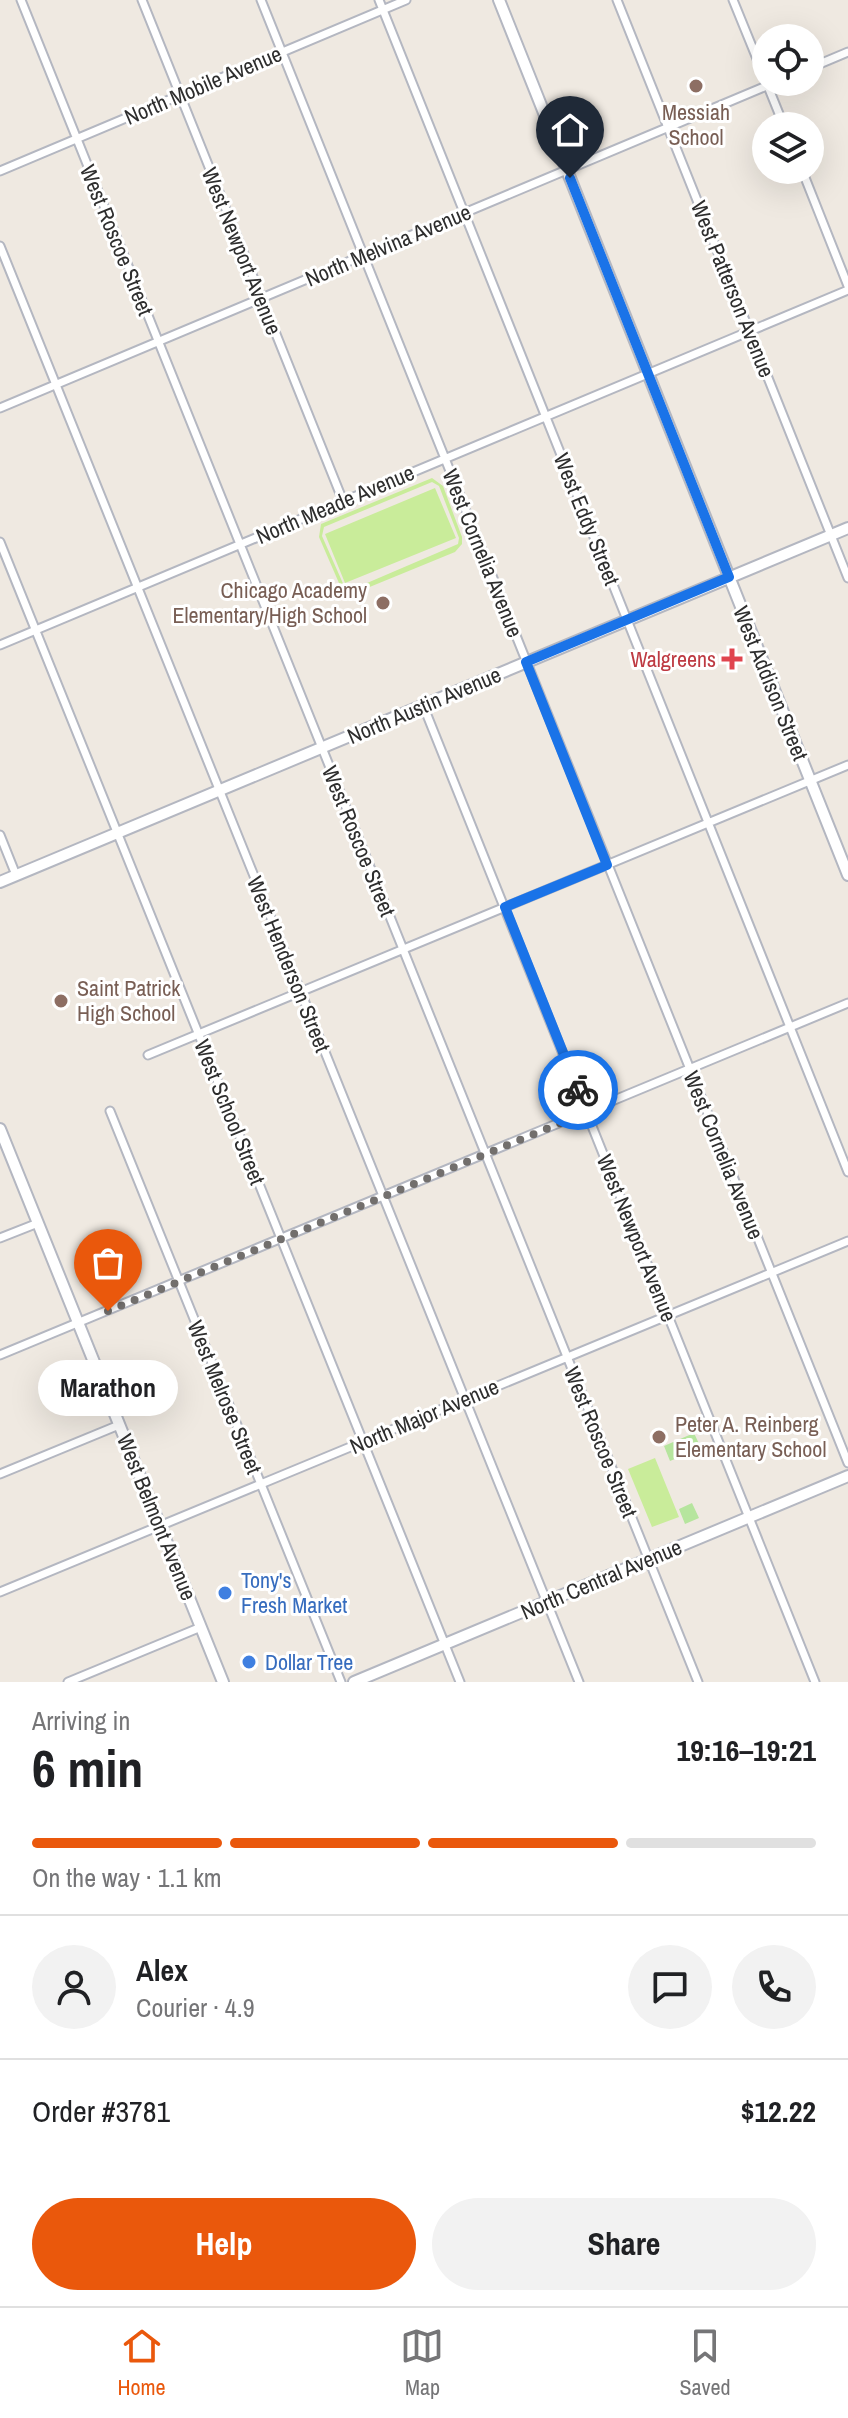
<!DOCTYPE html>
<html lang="en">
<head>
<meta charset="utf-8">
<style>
	:root { --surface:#fff; --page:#f2f2f2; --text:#202124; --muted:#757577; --line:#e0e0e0; --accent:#ea580c }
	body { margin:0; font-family:"Archivo Narrow",sans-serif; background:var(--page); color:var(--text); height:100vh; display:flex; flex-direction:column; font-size:30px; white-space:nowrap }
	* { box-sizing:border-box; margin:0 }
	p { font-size:26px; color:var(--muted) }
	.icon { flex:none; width:44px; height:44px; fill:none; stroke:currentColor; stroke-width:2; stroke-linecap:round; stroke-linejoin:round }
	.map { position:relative; height:1682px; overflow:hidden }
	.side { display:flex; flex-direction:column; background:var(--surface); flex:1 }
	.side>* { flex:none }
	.controls { position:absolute; left:752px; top:24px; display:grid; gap:16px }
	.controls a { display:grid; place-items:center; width:72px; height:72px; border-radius:50%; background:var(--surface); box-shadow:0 8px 32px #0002; font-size:40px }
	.pin { position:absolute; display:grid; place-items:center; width:68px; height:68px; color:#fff; margin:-82px -34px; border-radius:50% 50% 50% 0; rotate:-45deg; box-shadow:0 0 8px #0007 }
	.pin .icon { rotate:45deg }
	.courier { position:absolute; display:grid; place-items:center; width:80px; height:80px; margin:-40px; border:6px solid #1a73e8; border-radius:50%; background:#fff; color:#222; box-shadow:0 2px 10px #0007 }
	.bubble { position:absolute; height:56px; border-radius:28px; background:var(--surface); box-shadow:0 8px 32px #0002; font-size:26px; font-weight:700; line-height:56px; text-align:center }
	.summary em { font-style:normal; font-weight:700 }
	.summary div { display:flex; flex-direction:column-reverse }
	.summary { display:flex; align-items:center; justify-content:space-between; height:136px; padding:0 32px }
	h1 { font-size:52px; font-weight:700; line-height:60px }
	.bar { display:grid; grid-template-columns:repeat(4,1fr); gap:12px 8px; align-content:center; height:96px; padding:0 32px }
	.bar i { height:10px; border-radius:6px; background:var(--line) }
	.bar .on { background:var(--accent) }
	.bar p { grid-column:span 4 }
	.line { display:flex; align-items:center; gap:20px; padding:0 32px; border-top:2px solid var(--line) }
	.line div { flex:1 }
	.round { display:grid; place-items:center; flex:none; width:84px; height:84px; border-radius:42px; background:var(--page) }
	.primary-button { display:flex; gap:16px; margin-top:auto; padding:16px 32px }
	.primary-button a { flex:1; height:92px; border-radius:48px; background:var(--accent); color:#fff; font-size:32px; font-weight:700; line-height:92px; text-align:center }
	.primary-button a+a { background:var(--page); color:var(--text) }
	.tabs { display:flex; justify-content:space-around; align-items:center; height:112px; border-top:2px solid var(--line); background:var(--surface); font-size:22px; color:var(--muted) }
	.tabs a { display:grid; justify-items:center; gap:4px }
	.tabs .on { color:var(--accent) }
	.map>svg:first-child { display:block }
	.green { fill:#b6e59e }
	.pitch { fill:#c9ec9a; fill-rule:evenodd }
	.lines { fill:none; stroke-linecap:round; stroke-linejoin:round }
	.street-casing { stroke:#b4b7c1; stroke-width:11 }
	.secondary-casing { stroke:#b4b7c1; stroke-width:14 }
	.street { stroke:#fff; stroke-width:7 }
	.secondary { stroke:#fff; stroke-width:10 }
	.done { stroke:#726f6d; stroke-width:8; stroke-dasharray:0 14.4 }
	.route { stroke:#1a73e8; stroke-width:10 }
	.education-dot { fill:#8d6e63; stroke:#fff; stroke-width:3 }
	.health-dot { fill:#e0444e; stroke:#fff; stroke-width:3 }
	.shop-dot { fill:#3f7fe0; stroke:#fff; stroke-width:3 }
	.labels { text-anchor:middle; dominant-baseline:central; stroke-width:6; stroke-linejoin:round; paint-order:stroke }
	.street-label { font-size:22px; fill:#2e2e2e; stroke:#fff }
	.education-label { font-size:22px; fill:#785e54; stroke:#fff; text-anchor:start }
	.health-label { font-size:22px; fill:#be3a42; stroke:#fff; text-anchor:end }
	.shop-label { font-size:22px; fill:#366cbe; stroke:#fff; text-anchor:start }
</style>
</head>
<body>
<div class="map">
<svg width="848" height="1682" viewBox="0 0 848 1682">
	<rect width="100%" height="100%" fill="#efe9e1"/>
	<!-- green -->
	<path class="green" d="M694,1433L701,1448L670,1461L664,1446Z
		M692,1503L699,1518L685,1524L679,1509Z"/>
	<!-- pitch -->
	<path class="pitch" d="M432,478L443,486L462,537V544L455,552L355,593L342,590L319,537L321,524ZM432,482L439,486L459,538L458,544L353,589L345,588L322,536L324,527Z
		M435,488L456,538L345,583L325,534Z
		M655,1458L679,1517L652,1527L628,1469Z"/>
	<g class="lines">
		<defs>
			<path id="street" d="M21,0L698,1682
				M142,0L343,501
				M261,0L848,1463
				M379,0L848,1172
				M617,0L848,578
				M733,0L766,81
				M810,68L848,52
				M767,84L784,126
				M802,170L848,286
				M0,171L406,0
				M0,246L579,1682
				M0,408L776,82
				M0,542L460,1682
				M0,645L848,290
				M423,705L815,1682
				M0,835L16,875
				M148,1055L848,765
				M110,1111L341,1682
				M0,1238L38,1223
				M0,1355L848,1003
				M0,1474L119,1425
				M0,1592L848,1241
				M68,1682L201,1627"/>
			<path id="secondary" d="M499,0L848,875
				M0,882L848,528
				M0,1129L223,1682
				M354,1682L848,1476"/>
		</defs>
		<!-- street casing -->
		<use href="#street" class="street-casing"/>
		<!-- secondary casing -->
		<use href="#secondary" class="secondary-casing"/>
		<!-- street -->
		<use href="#street" class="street"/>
		<!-- secondary -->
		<use href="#secondary" class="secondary"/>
	</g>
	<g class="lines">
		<!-- done -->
		<path class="done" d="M108,1311L587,1112L578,1090"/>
		<!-- route -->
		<path class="route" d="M570,178L729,577L526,662L607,865L505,907L578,1090"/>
	</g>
	<!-- markers -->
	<g class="education-dot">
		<circle cx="696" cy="86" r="8"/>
		<circle cx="383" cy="603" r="8"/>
		<circle cx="61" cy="1001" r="8"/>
		<circle cx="659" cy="1437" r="8"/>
	</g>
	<path class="health-dot" d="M728 647h8v8h8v8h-8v8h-8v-8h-8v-8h8z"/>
	<g class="shop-dot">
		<circle cx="225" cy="1593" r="8"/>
		<circle cx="249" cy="1662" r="8"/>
	</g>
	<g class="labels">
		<!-- street labels -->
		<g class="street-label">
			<text transform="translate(203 85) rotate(-23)">North Mobile Avenue</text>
			<text transform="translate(117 240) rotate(68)">West Roscoe Street</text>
			<text transform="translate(388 245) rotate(-23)">North Melvina Avenue</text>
			<text transform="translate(242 251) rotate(68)">West Newport Avenue</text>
			<text transform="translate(733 289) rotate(68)">West Patterson Avenue</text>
			<text transform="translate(335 504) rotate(-23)">North Meade Avenue</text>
			<text transform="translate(587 519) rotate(68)">West Eddy Street</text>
			<text transform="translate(483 553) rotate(68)">West Cornelia Avenue</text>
			<text transform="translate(771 683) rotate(68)">West Addison Street</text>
			<text transform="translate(424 705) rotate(-23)">North Austin Avenue</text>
			<text transform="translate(359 841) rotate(68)">West Roscoe Street</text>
			<text transform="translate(289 964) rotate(68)">West Henderson Street</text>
			<text transform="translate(230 1112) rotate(68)">West School Street</text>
			<text transform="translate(724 1155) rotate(68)">West Cornelia Avenue</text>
			<text transform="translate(637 1238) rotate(68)">West Newport Avenue</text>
			<text transform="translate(225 1397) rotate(68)">West Melrose Street</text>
			<text transform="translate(424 1416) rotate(-23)">North Major Avenue</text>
			<text transform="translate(601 1442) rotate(68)">West Roscoe Street</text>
			<text transform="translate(157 1517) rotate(68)">West Belmont Avenue</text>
			<text transform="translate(601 1579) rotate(-23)">North Central Avenue</text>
		</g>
		<!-- education labels -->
		<g class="education-label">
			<text x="696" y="112" text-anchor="middle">Messiah<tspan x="696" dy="25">School</tspan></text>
			<text x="367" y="590" text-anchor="end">Chicago Academy<tspan x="367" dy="25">Elementary/High School</tspan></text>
			<text x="77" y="988">Saint Patrick<tspan x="77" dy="25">High School</tspan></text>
			<text x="675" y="1424">Peter A. Reinberg<tspan x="675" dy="25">Elementary School</tspan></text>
		</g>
		<!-- health labels -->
		<g class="health-label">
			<text x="716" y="659">Walgreens</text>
		</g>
		<!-- shop labels -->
		<g class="shop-label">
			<text x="241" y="1580">Tony's<tspan x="241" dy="25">Fresh Market</tspan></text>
			<text x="265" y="1662">Dollar Tree</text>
		</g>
	</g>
</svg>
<div class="controls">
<a><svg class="icon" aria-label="locate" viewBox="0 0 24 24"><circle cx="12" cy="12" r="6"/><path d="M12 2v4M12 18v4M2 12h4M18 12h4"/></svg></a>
<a><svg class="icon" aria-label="layers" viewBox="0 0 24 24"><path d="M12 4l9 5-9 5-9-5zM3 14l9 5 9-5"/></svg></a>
</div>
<div class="pin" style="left:108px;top:1311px;background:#ea580c"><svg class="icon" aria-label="bag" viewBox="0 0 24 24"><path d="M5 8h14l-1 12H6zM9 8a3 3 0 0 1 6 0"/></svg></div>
<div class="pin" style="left:570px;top:178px;background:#1f2937"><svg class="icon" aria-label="home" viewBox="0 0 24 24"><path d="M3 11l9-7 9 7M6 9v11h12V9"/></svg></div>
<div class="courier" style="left:578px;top:1090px"><svg class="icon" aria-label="bike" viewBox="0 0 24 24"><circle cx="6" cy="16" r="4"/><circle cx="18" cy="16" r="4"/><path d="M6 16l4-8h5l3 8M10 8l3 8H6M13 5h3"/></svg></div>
<div class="bubble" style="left:38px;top:1360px;width:140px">Marathon</div>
</div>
<section class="side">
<div class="summary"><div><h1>6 min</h1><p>Arriving in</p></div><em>19:16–19:21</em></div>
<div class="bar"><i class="on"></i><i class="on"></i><i class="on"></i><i></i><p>On the way · 1.1 km</p></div>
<div class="line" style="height:144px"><a class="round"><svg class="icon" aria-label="person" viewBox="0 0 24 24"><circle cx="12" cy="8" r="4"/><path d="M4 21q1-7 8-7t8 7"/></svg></a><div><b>Alex</b><p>Courier · 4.9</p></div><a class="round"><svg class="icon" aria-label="chat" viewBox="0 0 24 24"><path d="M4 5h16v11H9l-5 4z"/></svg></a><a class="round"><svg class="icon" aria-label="phone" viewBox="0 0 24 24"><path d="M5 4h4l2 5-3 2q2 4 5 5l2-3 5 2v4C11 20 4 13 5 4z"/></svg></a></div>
<div class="line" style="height:104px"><div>Order #3781</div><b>$12.22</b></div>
<div class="primary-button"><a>Help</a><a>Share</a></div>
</section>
<nav class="tabs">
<a class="on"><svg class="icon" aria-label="home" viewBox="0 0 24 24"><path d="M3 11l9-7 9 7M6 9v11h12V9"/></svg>Home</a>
<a><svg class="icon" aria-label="map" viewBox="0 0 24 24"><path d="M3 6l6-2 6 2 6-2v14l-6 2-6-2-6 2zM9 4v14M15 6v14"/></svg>Map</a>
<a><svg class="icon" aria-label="saved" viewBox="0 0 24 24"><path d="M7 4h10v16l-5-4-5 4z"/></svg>Saved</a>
</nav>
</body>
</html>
